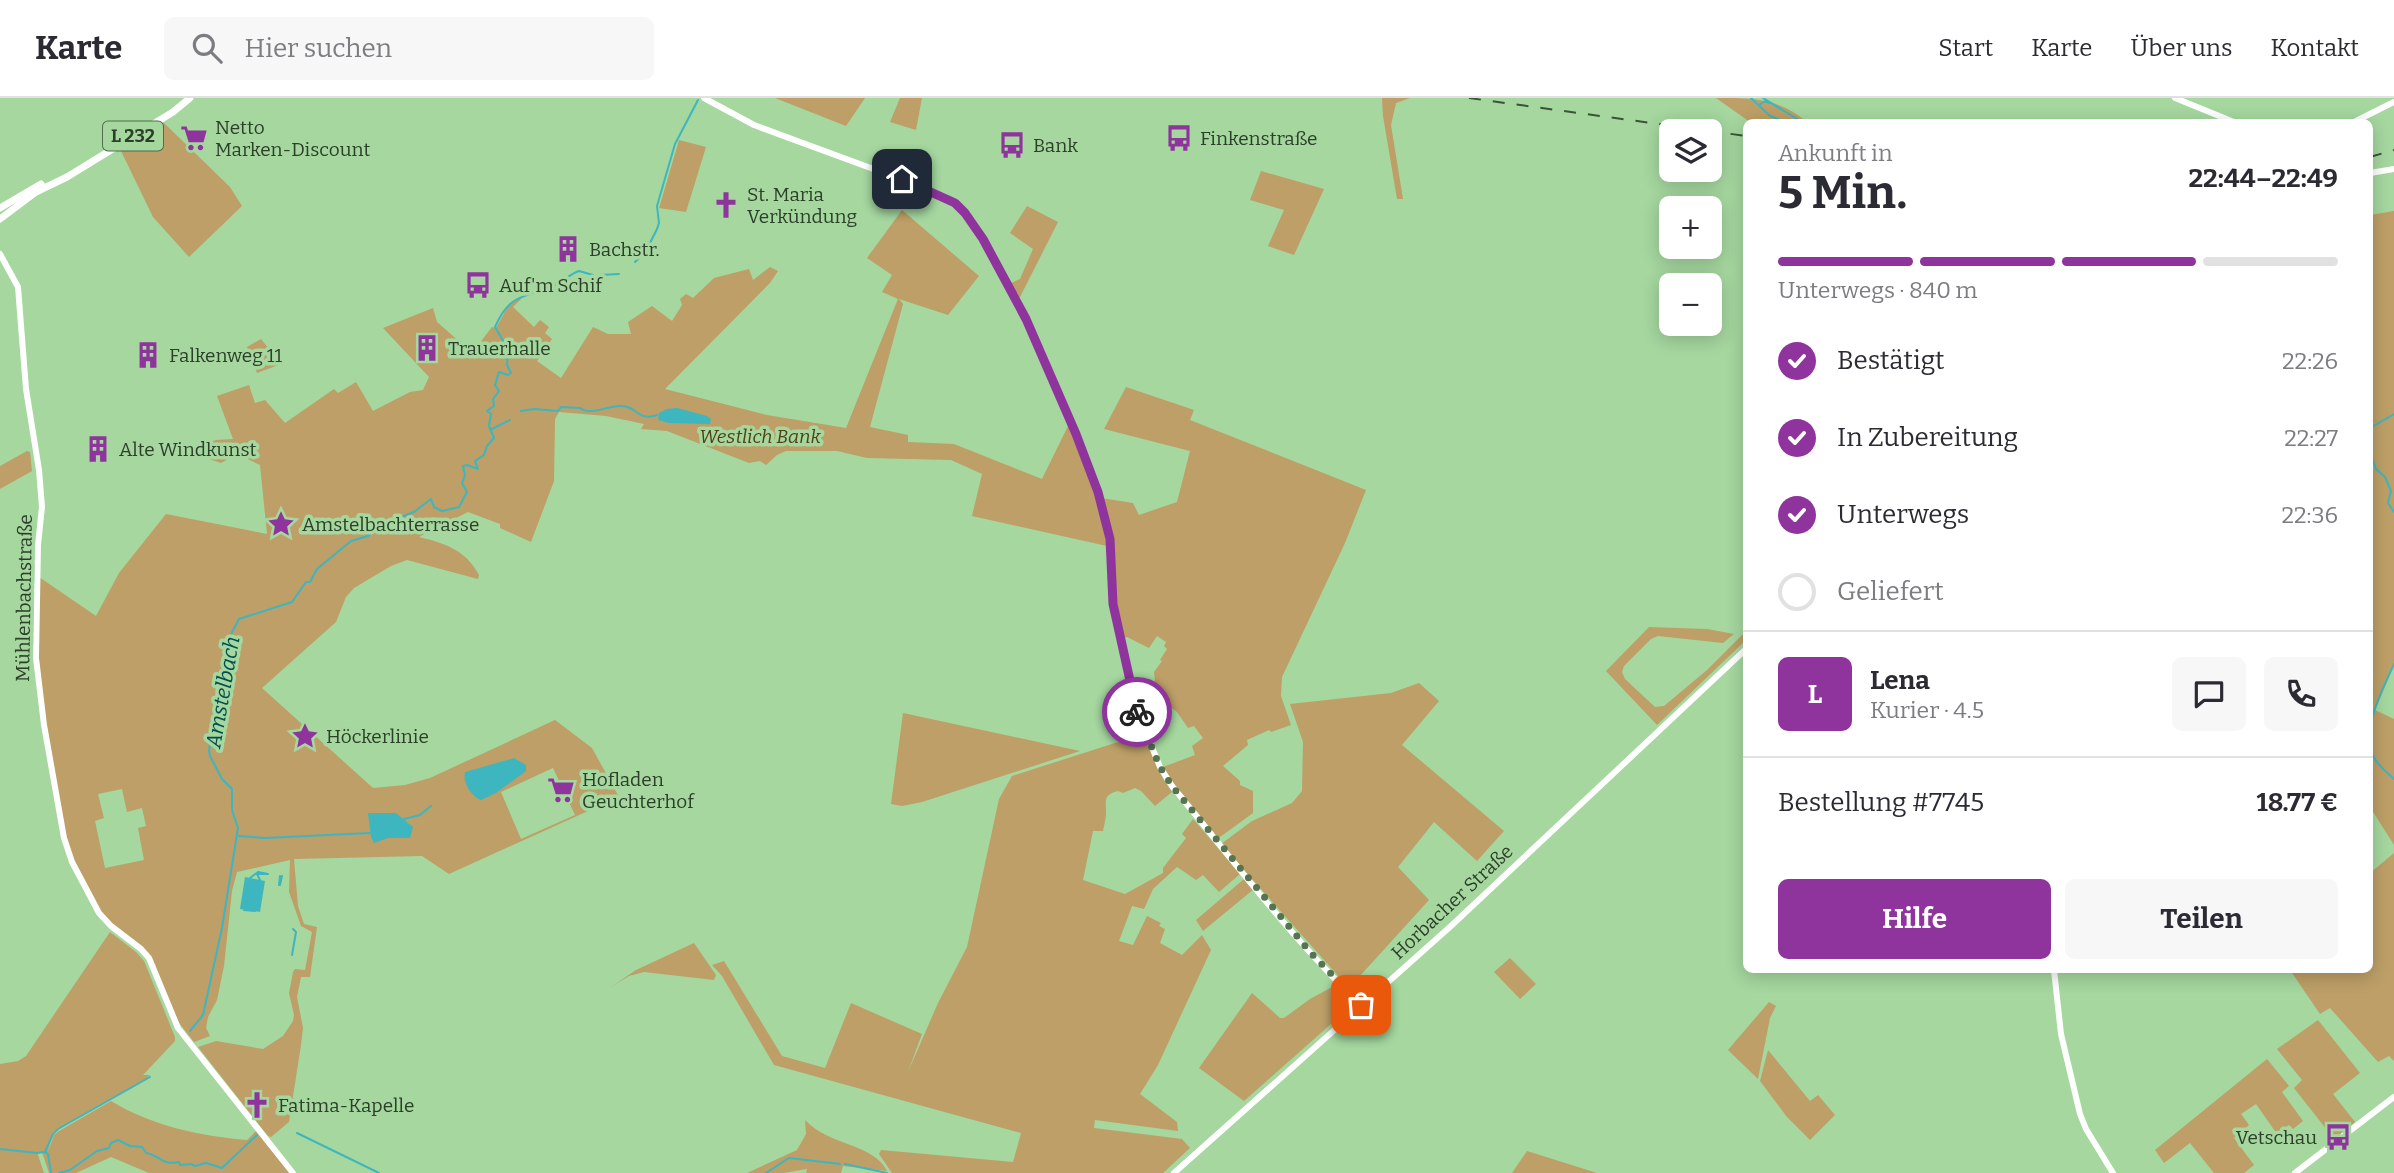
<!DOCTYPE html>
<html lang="de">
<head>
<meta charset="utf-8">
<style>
	:root { --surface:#fff; --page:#f7f7f7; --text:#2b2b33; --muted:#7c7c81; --line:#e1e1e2; --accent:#8f339d }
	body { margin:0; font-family:Bitter,serif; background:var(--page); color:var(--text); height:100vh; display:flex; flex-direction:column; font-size:26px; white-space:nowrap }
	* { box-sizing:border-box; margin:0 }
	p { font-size:23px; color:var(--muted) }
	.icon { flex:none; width:38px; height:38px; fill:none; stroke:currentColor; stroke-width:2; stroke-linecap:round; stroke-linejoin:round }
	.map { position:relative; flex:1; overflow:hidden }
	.sheet { position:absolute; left:1743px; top:21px; width:630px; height:854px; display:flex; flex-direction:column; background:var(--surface); border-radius:10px; box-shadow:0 4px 18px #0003 }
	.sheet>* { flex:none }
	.controls { position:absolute; left:1659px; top:21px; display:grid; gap:14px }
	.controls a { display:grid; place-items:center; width:63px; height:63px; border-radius:10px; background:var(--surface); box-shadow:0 4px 18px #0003; font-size:35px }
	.pin { position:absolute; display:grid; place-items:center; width:60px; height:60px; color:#fff; margin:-30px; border-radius:14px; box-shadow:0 4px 10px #0006 }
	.courier { position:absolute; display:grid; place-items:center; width:70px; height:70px; margin:-35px; border:5px solid #8f339d; border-radius:50%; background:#fff; color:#222; box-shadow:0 2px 9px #0007 }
	.overview em { font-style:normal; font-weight:700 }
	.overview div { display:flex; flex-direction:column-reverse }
	.overview { display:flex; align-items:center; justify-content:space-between; height:119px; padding:0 35px }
	h1 { font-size:46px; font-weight:700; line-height:52px }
	.bar { display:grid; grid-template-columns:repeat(4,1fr); gap:10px 7px; align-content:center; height:84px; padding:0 35px }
	.bar i { height:9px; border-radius:5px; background:var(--line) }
	.bar .current { background:var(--accent) }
	.bar p { grid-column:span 4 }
	.line { display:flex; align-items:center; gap:18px; padding:0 35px; border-top:2px solid var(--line) }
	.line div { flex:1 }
	.round { display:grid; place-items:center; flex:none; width:74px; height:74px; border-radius:10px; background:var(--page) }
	ol { padding:0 35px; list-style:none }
	li { display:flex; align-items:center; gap:21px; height:77px }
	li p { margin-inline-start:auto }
	li .icon { padding:7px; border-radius:50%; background:var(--accent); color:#fff; stroke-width:4 }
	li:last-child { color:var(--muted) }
	li i { width:38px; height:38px; border:4px solid var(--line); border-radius:50% }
	.cta { display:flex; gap:14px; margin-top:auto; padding:14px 35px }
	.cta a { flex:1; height:80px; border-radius:10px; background:var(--accent); color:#fff; font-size:28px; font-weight:700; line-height:80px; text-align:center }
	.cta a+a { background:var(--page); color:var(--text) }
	header { display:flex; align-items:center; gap:42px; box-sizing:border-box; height:98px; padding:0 35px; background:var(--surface); border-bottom:2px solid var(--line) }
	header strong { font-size:33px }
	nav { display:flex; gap:38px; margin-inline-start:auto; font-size:24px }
	.search { width:490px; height:63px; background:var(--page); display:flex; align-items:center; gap:18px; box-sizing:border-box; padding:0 24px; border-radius:10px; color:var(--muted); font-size:26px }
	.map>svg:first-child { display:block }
	.green { fill:#bd9f67; fill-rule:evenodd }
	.water { fill:#3db6bf }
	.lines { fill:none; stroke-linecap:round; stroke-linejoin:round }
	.stream { stroke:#3db6bf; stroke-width:2 }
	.tertiary { stroke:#fff; stroke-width:6 }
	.secondary { stroke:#fff; stroke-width:6 }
	.primary { stroke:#fff; stroke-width:7 }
	.rail { stroke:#3b5339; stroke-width:2; stroke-dasharray:12 12; stroke-linecap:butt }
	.done { stroke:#567452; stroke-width:7; stroke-dasharray:0 12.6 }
	.route { stroke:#8f339d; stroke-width:9 }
	.labels { text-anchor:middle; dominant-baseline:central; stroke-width:7; stroke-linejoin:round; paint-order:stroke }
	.shield { fill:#a5d79f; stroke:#506d4c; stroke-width:2 }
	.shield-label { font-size:18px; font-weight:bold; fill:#2b3f29 }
	.poi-label { font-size:19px; fill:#2b3f29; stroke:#a5d79f; text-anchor:start }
	.park-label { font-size:19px; font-style:italic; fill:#543f15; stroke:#a5d79f }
	.street-label { font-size:19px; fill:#2b3f29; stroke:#a5d79f }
	.water-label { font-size:21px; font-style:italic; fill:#014d52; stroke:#a5d79f }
</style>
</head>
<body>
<header>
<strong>Karte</strong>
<div class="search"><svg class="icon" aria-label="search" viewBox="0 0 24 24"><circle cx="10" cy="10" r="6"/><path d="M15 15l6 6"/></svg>Hier suchen</div>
<nav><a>Start</a><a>Karte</a><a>Über uns</a><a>Kontakt</a></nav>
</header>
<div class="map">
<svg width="2394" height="1075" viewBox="0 0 2394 1075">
	<rect width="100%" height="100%" fill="#a5d79f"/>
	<!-- green -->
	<path class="green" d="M775,0H865L846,28Z
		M900,0H922L916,32L890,24Z
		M1382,0H1410L1396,5L1391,27L1403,101H1397L1383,18Z
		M1716,0C1755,0 1777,0 1807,24H1750Z
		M164,25L230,89L242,108L189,159L153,119L121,53Z
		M679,42L706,49L686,114L659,110Z
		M1261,73L1324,91L1294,157L1268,148L1284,112L1250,102Z
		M1027,108L1058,124L1019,201L1011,185L1020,181L1033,151L1010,135Z
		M902,112L979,178L948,217L899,201L903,206L870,329L908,337V344L954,346L1042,381L1069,326L1097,400L1107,448L972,418L982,376L951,362L867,360L837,353H786L777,357L766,367L760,363L749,365L667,333L641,331L644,326L606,318L559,314L555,321L554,383L531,444L500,430V426L468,414L419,439C444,445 466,452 479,477L478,481L407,462L391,468L354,490L346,499L336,524L262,590L373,690L405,687L430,680L555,622L592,650L619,699L449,776L422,758L294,761L298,808L304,826L317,829L310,879H301L297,899L303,930L301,947L289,1024L271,1039L268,1038L198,949L216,943L263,951L283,938L293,923L294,917L289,895L293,874L295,871L305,872L312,834L301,828L289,794L290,762L237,774L232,793L224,868L217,902L208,919L206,930L210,938L194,944L173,917L151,859L119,833L101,814L79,774L66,742L38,574L39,479L96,518L119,475L166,416L267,436L260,367L237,356L221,365L200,358L187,356L189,351L216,342L233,341L217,298L249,287L255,305L265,302L285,325L334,291L338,295L356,284L373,313L410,294L423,292L429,279L383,230L433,210L437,224L476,258L482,242L492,229L496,230L508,208L520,199L522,200L513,209L534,229L540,222L549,229L545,235L552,241L537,263L561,280L593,229L608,236H631L628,224L652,208L672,223L682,207L680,201L686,196L693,200L714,180L749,171L753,182L770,169L778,173L770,185L665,291L767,317L846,330L898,201L882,194L892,177L867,160ZM553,670L575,717L521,741L501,694ZM122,691L127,714L142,710L146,728L138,730L144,762L105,770L95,723L104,720L98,696Z
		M2394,113V568L2375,612L2394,621V747L2370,709V631L2372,630L2370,616V117Z
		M261,241L281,266L257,275L247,249Z
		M1126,289L1194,312L1190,322L1366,392L1345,445L1282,579L1281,598L1291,627L1271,634L1269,632L1247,642L1248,647L1223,668L1240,683V687L1253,693V715L1220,739H1216L1178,693L1163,669L1195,657L1192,648L1203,640L1194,628L1188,630L1177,614L1169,608L1154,611L1156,619L1149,622L1142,600L1155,582L1154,574L1162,563L1160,562L1167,551L1164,548L1166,544L1157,538L1149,550L1127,539L1122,541L1118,525L1101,400L1133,405L1139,417L1177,404L1190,353L1104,331Z
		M27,353L30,354L32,373L0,391V368Z
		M1649,529L1707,531L1734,536L1723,545L1658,538L1651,541L1624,568L1622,574L1625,581L1655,609L1664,608L1707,572L1742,537L1746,538V542L1657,627L1606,573Z
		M1419,585L1439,603L1402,647L1504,733L1477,763L1434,724L1398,769L1429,802L1349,890L1221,746L1252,723L1292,705L1302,693L1303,644L1290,606L1391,595Z
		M903,615L1080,653L922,704L902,708L891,706Z
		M1140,637H1143L1163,681L1172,694L1155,708L1141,693L1135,690L1123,695L1118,693C1103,697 1106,702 1106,715C1106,720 1104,728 1103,733H1093L1083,782L1125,796L1163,775V770L1186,740L1182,736L1193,721L1240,776L1219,794L1203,777L1196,782L1177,769L1153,791L1144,811L1132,808L1119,843L1133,847L1147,818L1161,825L1159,828L1165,831L1160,845L1182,857L1202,837L1211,852L1158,967L1140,996L1177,1024L1178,1033L1095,1022L1094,1030L1182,1041L1190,1050L1163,1075H892L879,1056L881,1052L1013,1064L1021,1035L774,967L722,878L712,867L724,863L782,958L825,970L851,905L922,936L908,974L938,905L967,849L999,701L1012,678Z
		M2394,755V963L2389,958L2378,964L2330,910L2320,916L2290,872H2370V775Z
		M1244,781L1254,791L1203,833L1196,822Z
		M110,834L136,854L144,863L175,939V943L143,977H150L146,981L53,1034L48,1053L54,1037L59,1033L111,1003C152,1028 200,1038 247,1042L257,1032L290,1075H149L111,1059L76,1075H49L42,1054H38V1057L44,1075H0V966L18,963L26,958Z
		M694,845L716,877L714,882L644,874L629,878L611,889L636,872Z
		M1510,860L1536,886L1520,901L1494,874Z
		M1336,887L1349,901L1348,911L1244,1003L1199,970L1252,895L1280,920H1284L1310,901Z
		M1769,904L1776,908L1770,920L1758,981L1728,952Z
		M2318,922L2360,975L2333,996L2355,1024L2334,1041L2294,990L2302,982L2277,951Z
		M1768,952L1810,1003L1818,997L1835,1017L1810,1042L1787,1019L1760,983Z
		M2267,961L2289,988L2282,994L2303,1023L2293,1031L2289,1027L2277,1036L2256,1006L2241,1016L2249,1027L2234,1040L2254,1067L2244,1075H2214L2190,1045L2164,1065L2155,1052Z
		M805,1022C829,1048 873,1045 887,1073L843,1068L841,1075H806L807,1071L784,1075H747L797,1052L806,1036Z
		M1527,1053L1597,1075H1512Z"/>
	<!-- water -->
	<path class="water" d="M677,310L707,318L711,321L710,326L669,325L658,322L659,315L667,311Z
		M514,660L526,667V673L496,695L481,702C472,699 462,684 465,674Z
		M368,715H396L413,729L410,740H388L374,745L371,739Z
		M245,779L265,783L260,814L240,811Z"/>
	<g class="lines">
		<!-- stream -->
		<path class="stream" d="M1751,0L1770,18L1786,24
			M1763,0L1802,24
			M1759,7L1765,3L1769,5
			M635,164L645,155L657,131L659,125L657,108L675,46L698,2
			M600,177L619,176
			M521,313L534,311L558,313L561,309L580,310C591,318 606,308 620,308C636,307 638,324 657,317
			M2370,330L2394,316
			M492,331L510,322
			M2370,354L2376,371L2385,379L2391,393L2388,405L2394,414
			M2394,566C2383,590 2359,635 2375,661C2379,669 2388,675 2394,681
			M404,721L420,717L431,708
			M239,738L265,740L370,735
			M250,780L258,774L268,776
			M260,782L257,776H267
			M279,787L280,778
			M280,787L282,778
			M244,812L255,813
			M292,857L296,834L293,831
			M190,933L203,917L222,830L238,730L232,712V691L222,681L210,658L209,653L212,631L223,596L229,540L239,521L292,504L306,484H310L317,471L351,443L368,438L377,428L414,414L431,401L434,409L442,413L459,409L467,394L462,385L465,377L463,368L467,367L478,371L475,363L484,357L487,348L494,340L489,328L491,316L487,313L494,308L493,301L499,293L495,287L499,274L508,277L511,275L507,267L508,251L495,229C511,193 525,201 555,187C564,183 570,176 579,173L593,177
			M297,1035L379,1075
			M0,1051L37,1055L45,1054L53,1036L58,1031L150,979
			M45,1054L48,1056L51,1075
			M845,1066L887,1075
			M59,1075L70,1072L97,1053L109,1050L111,1045L118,1042L130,1048L142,1049L146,1055C160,1057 161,1068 179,1064L180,1067L191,1066L195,1068L206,1065L222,1070L257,1037
			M766,1075L789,1060L840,1066"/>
		<!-- tertiary -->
		<path class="tertiary" d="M704,0L754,27L925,90L955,105L973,125L1018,204L1087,363L1098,394L1109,441L1113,506L1137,612L1160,669L1172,688C1233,762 1292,841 1361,907
			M0,156L18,189L26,291L39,372L42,409L38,447L36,560L44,627L64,740L72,764L99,815L111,828L141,851L149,860L178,930L293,1075
			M2054,872L2061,936L2080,1016L2086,1031L2113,1075
			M2295,1075L2394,999"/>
		<!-- secondary -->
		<path class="secondary" d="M2175,0L2234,24
			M2354,24L2394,4
			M2370,75L2394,71
			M1174,1075L1451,828L1746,551"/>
		<!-- primary -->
		<path class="primary" d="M0,110L41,86
			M0,121L36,94L67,79L173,14L190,0"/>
		<!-- rail -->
		<path class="rail" d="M1469,0L1746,38
			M2370,59L2394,52"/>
	</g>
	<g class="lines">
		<!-- done -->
		<path class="done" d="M1137,614L1160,669L1172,688L1311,855L1361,907"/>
		<!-- route -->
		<path class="route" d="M902,81L955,105L965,115L983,141L1026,221L1076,336L1098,394L1110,441L1113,506L1137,614"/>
	</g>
	<!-- icons -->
	<defs>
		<symbol id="supermarket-bare" viewBox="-9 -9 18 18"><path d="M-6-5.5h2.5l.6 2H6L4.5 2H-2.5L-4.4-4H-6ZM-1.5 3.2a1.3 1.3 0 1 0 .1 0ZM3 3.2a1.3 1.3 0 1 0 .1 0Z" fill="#8f339d" stroke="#a5d79f" stroke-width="2.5" paint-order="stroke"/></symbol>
		<symbol id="bus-bare" viewBox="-9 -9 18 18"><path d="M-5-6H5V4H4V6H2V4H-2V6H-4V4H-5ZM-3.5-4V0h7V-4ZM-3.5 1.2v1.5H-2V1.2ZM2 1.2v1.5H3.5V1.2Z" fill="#8f339d" stroke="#a5d79f" stroke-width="2.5" paint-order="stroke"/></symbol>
		<symbol id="church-bare" viewBox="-9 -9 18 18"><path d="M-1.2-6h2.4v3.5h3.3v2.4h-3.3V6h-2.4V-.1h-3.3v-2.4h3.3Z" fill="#8f339d" stroke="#a5d79f" stroke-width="2.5" paint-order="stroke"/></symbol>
		<symbol id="building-bare" viewBox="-9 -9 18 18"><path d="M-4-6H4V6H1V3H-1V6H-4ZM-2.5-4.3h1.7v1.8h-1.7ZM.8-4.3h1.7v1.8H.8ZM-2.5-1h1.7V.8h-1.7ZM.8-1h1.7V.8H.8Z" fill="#8f339d" stroke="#a5d79f" stroke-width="2.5" paint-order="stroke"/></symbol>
		<symbol id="sight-bare" viewBox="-9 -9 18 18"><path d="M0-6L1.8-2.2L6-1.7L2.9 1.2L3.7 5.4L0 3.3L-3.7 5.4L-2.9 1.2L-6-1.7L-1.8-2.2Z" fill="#8f339d" stroke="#a5d79f" stroke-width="2.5" paint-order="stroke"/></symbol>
	</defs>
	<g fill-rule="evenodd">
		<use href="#supermarket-bare" x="175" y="21" width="38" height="38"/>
		<use href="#bus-bare" x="1160" y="21" width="38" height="38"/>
		<use href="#bus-bare" x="993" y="28" width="38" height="38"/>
		<use href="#church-bare" x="707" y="88" width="38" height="38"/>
		<use href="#building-bare" x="549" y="132" width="38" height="38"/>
		<use href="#bus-bare" x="459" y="168" width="38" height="38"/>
		<use href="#building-bare" x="408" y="231" width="38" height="38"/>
		<use href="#building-bare" x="129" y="238" width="38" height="38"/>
		<use href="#building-bare" x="79" y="332" width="38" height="38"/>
		<use href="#sight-bare" x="262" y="407" width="38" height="38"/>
		<use href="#sight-bare" x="286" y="619" width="38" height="38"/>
		<use href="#supermarket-bare" x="542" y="673" width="38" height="38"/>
		<use href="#church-bare" x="238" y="988" width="38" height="38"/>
		<use href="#bus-bare" x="2319" y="1020" width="38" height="38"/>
	</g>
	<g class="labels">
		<!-- shield labels -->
		<rect class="shield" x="103" y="23.5" width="60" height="29" rx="5"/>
		<g class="shield-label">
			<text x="133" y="38">L 232</text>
		</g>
		<!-- poi labels -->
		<g class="poi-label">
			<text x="215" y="29">Netto<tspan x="215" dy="22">Marken-Discount</tspan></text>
			<text x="1200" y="40">Finkenstraße</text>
			<text x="1033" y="47">Bank</text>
			<text x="747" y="96">St. Maria<tspan x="747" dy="22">Verkündung</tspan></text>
			<text x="589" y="151">Bachstr.</text>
			<text x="499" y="187">Auf'm Schif</text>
			<text x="448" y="250">Trauerhalle</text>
			<text x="169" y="257">Falkenweg 11</text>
			<text x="119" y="351">Alte Windkunst</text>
			<text x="302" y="426">Amstelbachterrasse</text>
			<text x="326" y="638">Höckerlinie</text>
			<text x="582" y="681">Hofladen<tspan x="582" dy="22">Geuchterhof</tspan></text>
			<text x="278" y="1007">Fatima-Kapelle</text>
			<text x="2317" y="1039" text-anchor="end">Vetschau</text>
		</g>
		<!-- park labels -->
		<g class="park-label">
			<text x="760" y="338">Westlich Bank</text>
		</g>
		<!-- street labels -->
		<g class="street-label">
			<text transform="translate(24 500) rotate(-89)">Mühlenbachstraße</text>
			<text transform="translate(1452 804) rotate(-43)">Horbacher Straße</text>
		</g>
		<!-- water labels -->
		<g class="water-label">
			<text transform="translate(223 594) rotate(-80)">Amstelbach</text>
		</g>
	</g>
</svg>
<div class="controls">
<a><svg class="icon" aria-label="layers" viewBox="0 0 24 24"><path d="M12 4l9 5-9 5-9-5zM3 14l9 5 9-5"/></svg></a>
<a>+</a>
<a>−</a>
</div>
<div class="pin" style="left:1361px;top:907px;background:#ea580c"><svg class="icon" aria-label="bag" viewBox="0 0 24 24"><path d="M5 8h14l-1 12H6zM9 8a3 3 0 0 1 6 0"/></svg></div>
<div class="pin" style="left:902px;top:81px;background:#1f2937"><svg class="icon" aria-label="home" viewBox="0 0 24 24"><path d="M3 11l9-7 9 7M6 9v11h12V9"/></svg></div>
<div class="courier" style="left:1137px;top:614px"><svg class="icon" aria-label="bike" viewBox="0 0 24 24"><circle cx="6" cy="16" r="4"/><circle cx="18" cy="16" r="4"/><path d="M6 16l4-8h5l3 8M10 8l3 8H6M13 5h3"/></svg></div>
<section class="sheet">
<div class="overview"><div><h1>5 Min.</h1><p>Ankunft in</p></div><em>22:44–22:49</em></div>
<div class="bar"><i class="current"></i><i class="current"></i><i class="current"></i><i></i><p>Unterwegs · 840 m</p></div>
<ol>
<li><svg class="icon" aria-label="check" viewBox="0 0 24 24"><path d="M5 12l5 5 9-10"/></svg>Bestätigt<p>22:26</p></li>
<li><svg class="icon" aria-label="check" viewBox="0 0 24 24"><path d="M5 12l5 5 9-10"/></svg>In Zubereitung<p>22:27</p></li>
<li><svg class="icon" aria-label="check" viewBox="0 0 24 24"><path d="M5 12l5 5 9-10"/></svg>Unterwegs<p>22:36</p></li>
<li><i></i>Geliefert</li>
</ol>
<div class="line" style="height:126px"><b class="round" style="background:var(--accent);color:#fff">L</b><div><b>Lena</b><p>Kurier · 4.5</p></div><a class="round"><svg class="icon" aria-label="chat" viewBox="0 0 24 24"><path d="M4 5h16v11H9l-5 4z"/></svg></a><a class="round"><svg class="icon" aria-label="phone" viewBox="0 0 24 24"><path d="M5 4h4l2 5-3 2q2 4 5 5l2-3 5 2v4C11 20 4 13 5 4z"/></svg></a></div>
<div class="line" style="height:91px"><div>Bestellung #7745</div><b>18.77 €</b></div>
<div class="cta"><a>Hilfe</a><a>Teilen</a></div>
</section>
</div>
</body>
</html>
